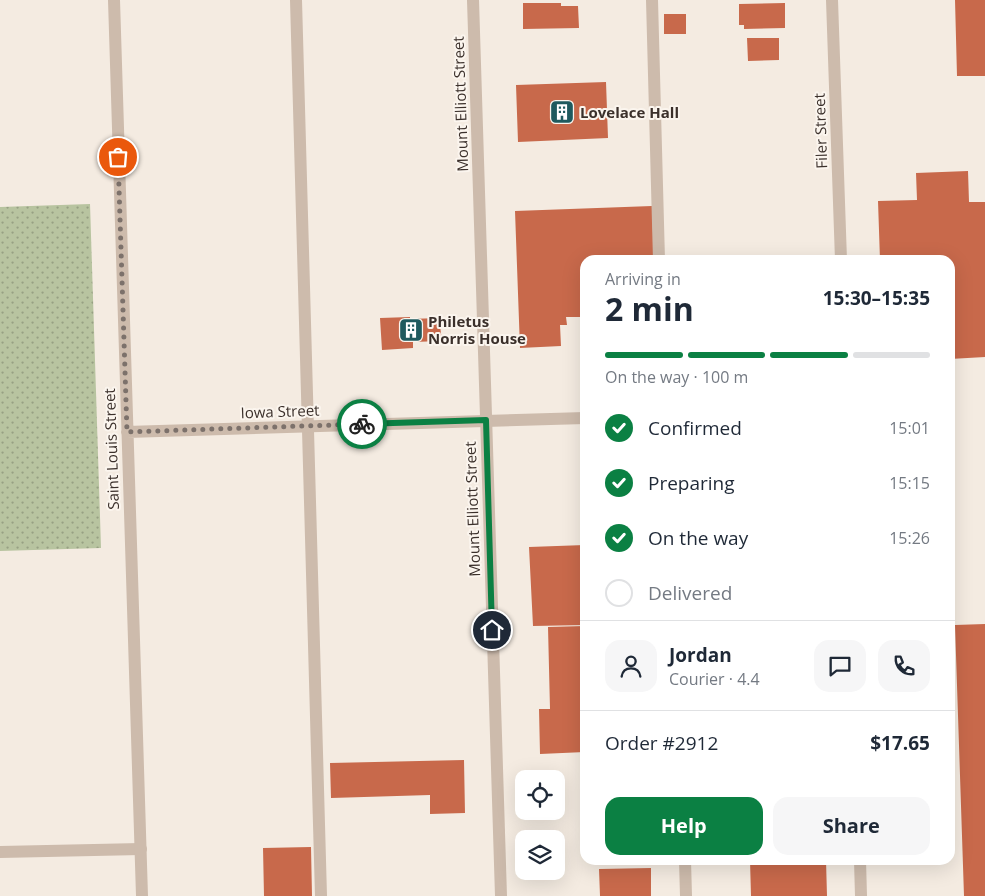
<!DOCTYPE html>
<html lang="en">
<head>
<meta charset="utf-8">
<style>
	:root { --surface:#fff; --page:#f6f6f7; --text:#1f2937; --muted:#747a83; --line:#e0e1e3; --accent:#0b8043 }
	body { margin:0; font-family:"Open Sans",sans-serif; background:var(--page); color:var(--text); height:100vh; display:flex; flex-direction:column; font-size:19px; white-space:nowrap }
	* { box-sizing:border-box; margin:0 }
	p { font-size:16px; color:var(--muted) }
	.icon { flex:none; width:28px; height:28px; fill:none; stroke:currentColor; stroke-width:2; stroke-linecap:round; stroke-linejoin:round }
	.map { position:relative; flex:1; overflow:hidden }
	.side { position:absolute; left:580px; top:255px; width:375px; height:610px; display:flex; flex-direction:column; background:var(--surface); border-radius:15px; box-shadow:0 5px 20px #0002 }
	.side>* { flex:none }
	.controls { position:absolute; left:515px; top:770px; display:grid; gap:10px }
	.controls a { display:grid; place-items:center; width:50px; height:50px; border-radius:10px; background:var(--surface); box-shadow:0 5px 20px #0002; font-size:25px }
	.pin { position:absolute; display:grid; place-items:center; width:42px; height:42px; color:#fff; margin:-21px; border:2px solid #fff; border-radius:50%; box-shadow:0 1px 5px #0007 }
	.courier { position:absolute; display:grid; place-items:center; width:50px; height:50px; margin:-25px; border:4px solid #0b8043; border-radius:50%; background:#fff; color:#222; box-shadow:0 1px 6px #0007 }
	.headline em { font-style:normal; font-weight:700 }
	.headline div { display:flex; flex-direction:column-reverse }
	.headline { display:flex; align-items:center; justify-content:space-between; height:85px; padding:0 25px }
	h1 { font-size:32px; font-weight:700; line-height:38px }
	.bar { display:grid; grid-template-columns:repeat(4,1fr); gap:8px 5px; align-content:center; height:60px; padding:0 25px }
	.bar i { height:6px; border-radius:4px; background:var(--line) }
	.bar .selected { background:var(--accent) }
	.bar p { grid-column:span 4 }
	.line { display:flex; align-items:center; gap:12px; padding:0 25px; border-top:1px solid var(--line) }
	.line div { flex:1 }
	.round { display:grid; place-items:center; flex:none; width:52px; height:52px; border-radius:15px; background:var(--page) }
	ol { padding:0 25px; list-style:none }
	li { display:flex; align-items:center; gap:15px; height:55px }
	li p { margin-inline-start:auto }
	li .icon { padding:5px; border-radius:50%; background:var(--accent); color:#fff; stroke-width:4 }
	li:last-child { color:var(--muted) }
	li i { width:28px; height:28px; border:2px solid var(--line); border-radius:50% }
	.primary-button { display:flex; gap:10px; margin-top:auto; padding:10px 25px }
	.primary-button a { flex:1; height:58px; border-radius:15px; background:var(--accent); color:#fff; font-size:20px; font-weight:700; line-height:58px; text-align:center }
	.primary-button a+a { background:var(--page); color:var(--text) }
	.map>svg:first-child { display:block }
	.grass { fill:url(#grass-dots) }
	.building { fill:#c8694b }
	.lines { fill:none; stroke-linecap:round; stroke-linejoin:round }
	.service { stroke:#cdbbac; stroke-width:12 }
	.minor { stroke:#cdbbac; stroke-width:12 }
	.tertiary { stroke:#cdbbac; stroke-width:12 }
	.done { stroke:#7c716b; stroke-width:5; stroke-dasharray:0 9 }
	.route { stroke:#0b8043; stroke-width:6 }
	.labels { text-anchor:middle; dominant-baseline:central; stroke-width:4; stroke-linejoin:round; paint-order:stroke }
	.street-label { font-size:15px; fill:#3b302b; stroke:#fbf5ee }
	.poi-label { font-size:15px; font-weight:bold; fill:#3b302b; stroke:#fbf5ee; text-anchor:start }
</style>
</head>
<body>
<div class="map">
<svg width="985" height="896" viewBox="0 0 985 896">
	<defs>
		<pattern id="grass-dots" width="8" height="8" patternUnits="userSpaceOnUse" patternTransform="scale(1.25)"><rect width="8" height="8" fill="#b8c4a0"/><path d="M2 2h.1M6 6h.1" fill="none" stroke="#97a083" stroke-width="1.8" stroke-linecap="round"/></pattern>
	</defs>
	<rect width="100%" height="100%" fill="#f4ebe1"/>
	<!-- grass -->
	<path class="grass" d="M90,204L101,548L0,551V207Z"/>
	<!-- building -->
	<path class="building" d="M955,0H985V76H957Z
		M523,3H561V6H578L579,28L523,29Z
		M785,3V28L744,29V25H739V4Z
		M664,14H686V34H664Z
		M747,38H779V60L748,61Z
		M606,82L608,138L518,142L516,85Z
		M968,171L969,202H985V357L950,359V260H880L878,201L917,200L916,173Z
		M652,206L654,260H585V317H566L567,325H560L561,346L520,348L515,211Z
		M410,317V319L439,318L442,341L413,342V348L382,350L380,318Z
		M585,545V625L533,626L529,547Z
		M985,624V896H964L955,625Z
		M585,626V752L540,754L539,709H550L548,627Z
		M464,760L465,813L430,814V795L331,798L330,763Z
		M311,847L312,896H264L263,848Z
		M750,860H826L827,896H751Z
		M651,868V896H600L599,869Z"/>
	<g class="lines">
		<!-- service -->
		<path class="service" d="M296,0L321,896
			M652,0L659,260
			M0,852L141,849
			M685,860L686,896"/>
		<!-- minor -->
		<path class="minor" d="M114,0L142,896
			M832,0L841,260
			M127,432L585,418
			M860,860L861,896"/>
		<!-- tertiary -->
		<path class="tertiary" d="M473,0L501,896"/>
	</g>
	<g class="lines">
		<!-- done -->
		<path class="done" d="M118,157L127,432L362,424"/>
		<!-- route -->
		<path class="route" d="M362,424L486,420L492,630"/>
	</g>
	<!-- icons -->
	<defs>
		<symbol id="building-square" viewBox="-11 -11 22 22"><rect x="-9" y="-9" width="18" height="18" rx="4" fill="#1f5a5e" stroke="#fbf5ee"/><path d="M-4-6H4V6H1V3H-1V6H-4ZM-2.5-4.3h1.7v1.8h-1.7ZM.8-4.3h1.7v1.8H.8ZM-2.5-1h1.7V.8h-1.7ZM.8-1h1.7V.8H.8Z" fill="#fff"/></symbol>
	</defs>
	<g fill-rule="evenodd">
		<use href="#building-square" x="548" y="98" width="28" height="28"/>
		<use href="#building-square" x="397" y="316" width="28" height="28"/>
	</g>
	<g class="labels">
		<!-- street labels -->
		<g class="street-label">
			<text transform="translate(460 104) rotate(-92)">Mount Elliott Street</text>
			<text transform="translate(820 131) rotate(-92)">Filer Street</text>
			<text transform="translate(280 411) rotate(-2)">Iowa Street</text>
			<text transform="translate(111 449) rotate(-92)">Saint Louis Street</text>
			<text transform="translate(472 509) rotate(-92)">Mount Elliott Street</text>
		</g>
		<!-- poi labels -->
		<g class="poi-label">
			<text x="580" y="112">Lovelace Hall</text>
			<text x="428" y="321">Philetus<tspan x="428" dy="17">Norris House</tspan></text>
		</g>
	</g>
</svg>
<div class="controls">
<a><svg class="icon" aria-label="locate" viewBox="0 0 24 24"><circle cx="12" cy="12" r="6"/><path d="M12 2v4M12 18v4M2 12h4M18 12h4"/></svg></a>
<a><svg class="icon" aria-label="layers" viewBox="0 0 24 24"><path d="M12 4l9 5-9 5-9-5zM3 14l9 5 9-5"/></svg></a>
</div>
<div class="pin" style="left:118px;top:157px;background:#ea580c"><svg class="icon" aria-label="bag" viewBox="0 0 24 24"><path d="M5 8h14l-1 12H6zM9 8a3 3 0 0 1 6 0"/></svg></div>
<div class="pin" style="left:492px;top:630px;background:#1f2937"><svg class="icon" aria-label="home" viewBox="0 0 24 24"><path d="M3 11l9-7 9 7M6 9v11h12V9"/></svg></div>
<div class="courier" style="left:362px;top:424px"><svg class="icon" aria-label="bike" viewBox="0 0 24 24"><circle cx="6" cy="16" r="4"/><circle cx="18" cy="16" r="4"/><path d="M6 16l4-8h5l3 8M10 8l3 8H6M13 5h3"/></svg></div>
<section class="side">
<div class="headline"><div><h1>2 min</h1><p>Arriving in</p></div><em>15:30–15:35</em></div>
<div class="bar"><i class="selected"></i><i class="selected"></i><i class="selected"></i><i></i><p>On the way · 100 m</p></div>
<ol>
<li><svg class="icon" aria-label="check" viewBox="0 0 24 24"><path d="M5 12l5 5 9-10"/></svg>Confirmed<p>15:01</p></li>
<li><svg class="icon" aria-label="check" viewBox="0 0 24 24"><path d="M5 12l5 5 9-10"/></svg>Preparing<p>15:15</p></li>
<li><svg class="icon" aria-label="check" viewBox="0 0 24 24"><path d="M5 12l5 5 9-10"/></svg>On the way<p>15:26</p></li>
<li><i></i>Delivered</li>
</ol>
<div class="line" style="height:90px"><a class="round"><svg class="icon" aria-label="person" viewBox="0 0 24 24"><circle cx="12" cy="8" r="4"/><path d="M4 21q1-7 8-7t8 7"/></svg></a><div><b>Jordan</b><p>Courier · 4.4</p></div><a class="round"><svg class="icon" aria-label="chat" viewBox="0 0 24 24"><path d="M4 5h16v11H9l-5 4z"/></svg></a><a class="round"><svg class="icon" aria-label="phone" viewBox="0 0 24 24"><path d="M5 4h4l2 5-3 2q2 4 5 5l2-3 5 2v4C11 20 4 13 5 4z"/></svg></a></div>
<div class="line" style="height:65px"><div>Order #2912</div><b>$17.65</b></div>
<div class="primary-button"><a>Help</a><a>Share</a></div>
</section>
</div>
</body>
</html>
